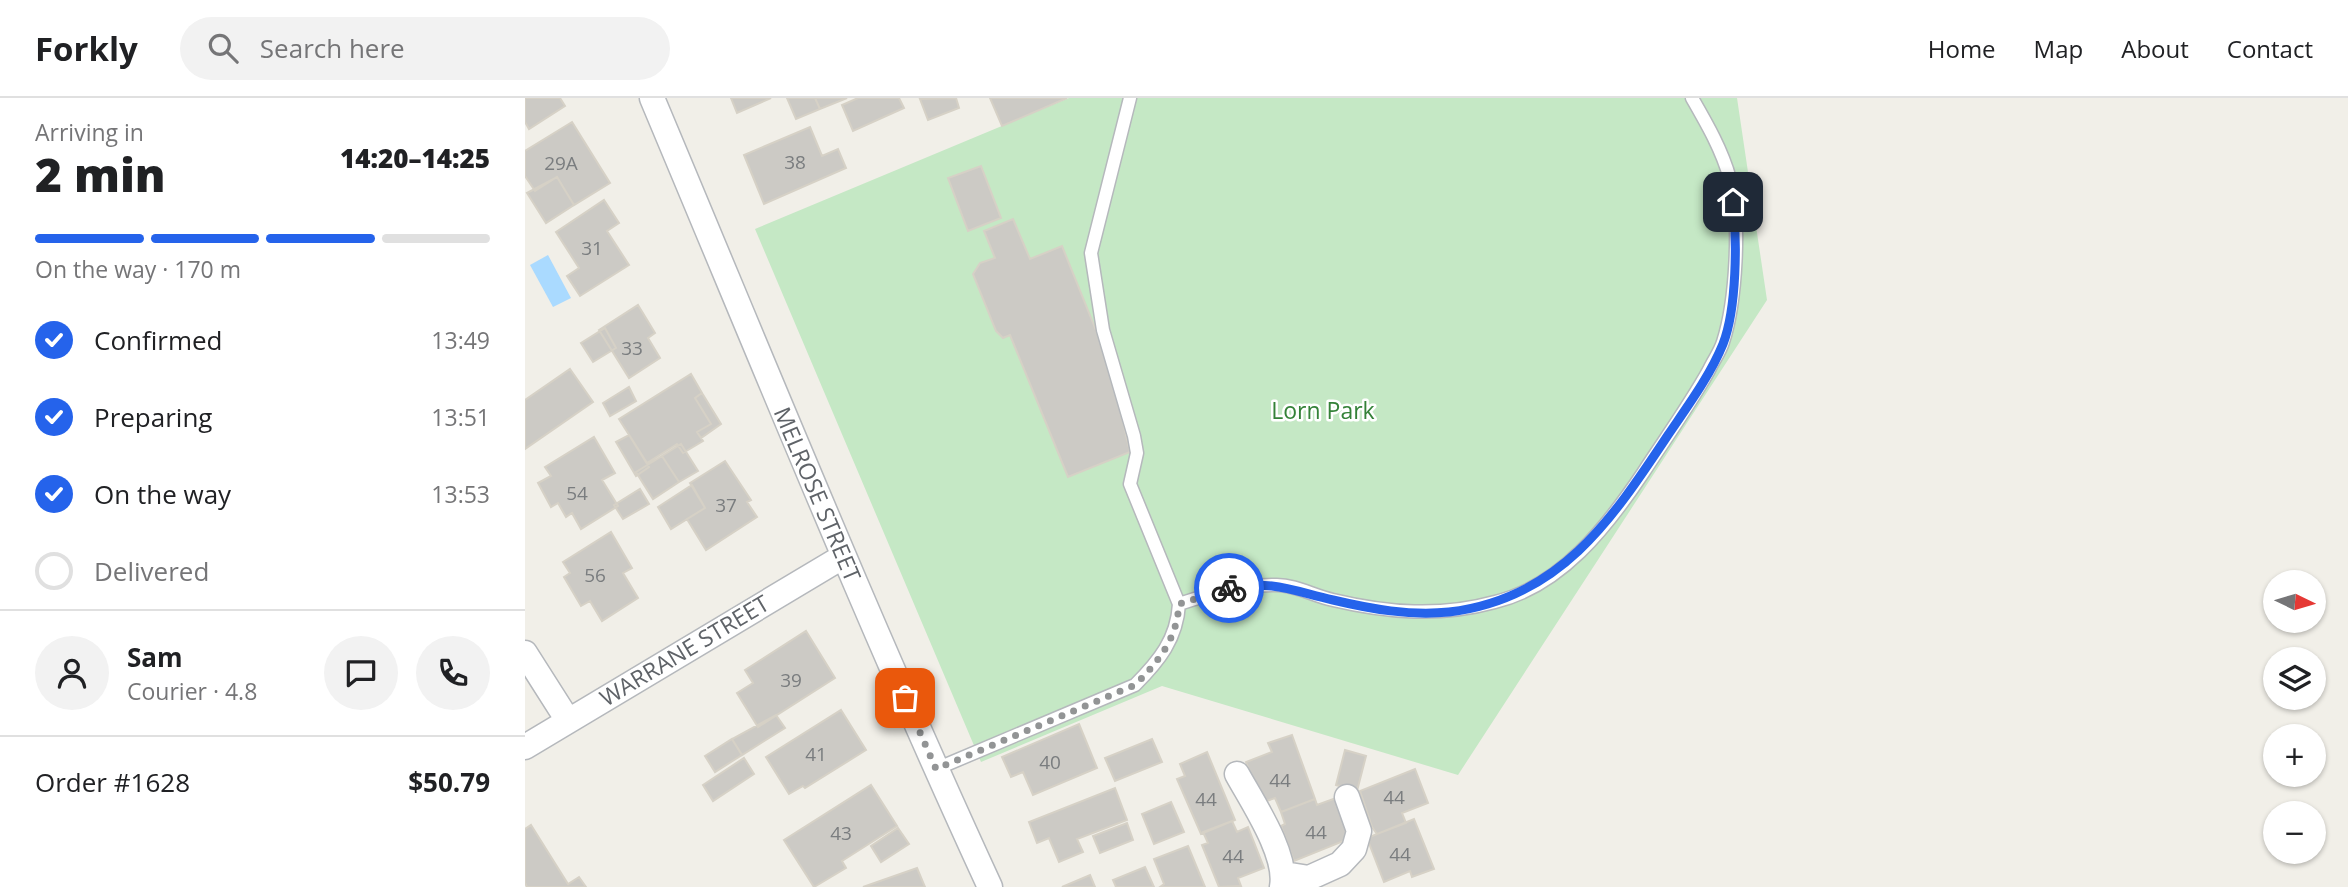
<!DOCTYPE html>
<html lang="en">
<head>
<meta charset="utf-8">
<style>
	:root { --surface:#fff; --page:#f2f2f2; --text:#202124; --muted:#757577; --line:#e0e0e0; --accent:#2563eb }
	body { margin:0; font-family:"Open Sans",sans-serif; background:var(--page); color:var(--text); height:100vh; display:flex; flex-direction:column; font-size:26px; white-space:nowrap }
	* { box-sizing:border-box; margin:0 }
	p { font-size:23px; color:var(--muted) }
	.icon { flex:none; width:38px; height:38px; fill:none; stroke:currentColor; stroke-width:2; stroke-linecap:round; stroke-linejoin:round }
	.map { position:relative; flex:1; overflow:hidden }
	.side { display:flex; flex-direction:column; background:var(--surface); width:525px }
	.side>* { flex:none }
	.needle { width:46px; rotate:95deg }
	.buttons { position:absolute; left:1738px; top:472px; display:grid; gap:14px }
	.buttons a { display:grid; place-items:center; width:63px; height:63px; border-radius:50%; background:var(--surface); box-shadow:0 2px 5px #0004; font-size:35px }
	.pin { position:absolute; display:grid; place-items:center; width:60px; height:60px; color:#fff; margin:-30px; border-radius:14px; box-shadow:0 4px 10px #0006 }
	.courier { position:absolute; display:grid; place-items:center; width:70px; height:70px; margin:-35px; border:5px solid #2563eb; border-radius:50%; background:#fff; color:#222; box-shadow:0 2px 9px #0007 }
	.head em { font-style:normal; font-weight:800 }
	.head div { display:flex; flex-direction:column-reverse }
	.head { display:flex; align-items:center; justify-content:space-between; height:119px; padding:0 35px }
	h1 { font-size:46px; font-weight:800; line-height:52px }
	.bar { display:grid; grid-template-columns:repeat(4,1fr); gap:10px 7px; align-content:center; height:84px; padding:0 35px }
	.bar i { height:9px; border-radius:5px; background:var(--line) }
	.bar .current { background:var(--accent) }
	.bar p { grid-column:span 4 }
	.line { display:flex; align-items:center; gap:18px; padding:0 35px; border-top:2px solid var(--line) }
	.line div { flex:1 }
	.round { display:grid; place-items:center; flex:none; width:74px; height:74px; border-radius:37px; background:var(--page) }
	ol { padding:0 35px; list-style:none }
	li { display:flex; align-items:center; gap:21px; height:77px }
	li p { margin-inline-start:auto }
	li .icon { padding:7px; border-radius:50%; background:var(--accent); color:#fff; stroke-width:4 }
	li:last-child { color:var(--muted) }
	li i { width:38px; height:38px; border:4px solid var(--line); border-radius:50% }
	header { display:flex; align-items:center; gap:42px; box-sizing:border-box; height:98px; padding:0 35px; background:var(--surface); border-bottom:2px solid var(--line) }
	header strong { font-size:33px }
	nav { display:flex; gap:38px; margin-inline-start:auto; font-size:24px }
	.search { width:490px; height:63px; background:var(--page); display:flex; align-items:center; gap:18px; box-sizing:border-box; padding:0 24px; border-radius:38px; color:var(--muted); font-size:26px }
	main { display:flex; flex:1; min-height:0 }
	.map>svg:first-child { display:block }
	.green { fill:#c5e8c5 }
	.water { fill:#aadaff }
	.building { fill:#cccac5; stroke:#d6d1c6; stroke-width:2 }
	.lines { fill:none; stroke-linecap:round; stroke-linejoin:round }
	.service-casing { stroke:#b5b8bc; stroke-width:15 }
	.minor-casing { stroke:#b5b8bc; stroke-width:27 }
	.service { stroke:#fff; stroke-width:12 }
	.minor { stroke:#fff; stroke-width:24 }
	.done { stroke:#929495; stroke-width:7; stroke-dasharray:0 12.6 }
	.route { stroke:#2563eb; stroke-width:9 }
	.labels { text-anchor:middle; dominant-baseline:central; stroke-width:5; stroke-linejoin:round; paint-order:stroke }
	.number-label { font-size:19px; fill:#7a7d7f }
	.park-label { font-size:23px; fill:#348238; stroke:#fff }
	.street-label { font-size:23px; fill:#5f6368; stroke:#fff }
</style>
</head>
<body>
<header>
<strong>Forkly</strong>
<div class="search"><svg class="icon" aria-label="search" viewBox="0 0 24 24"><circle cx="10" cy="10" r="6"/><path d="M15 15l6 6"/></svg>Search here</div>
<nav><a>Home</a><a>Map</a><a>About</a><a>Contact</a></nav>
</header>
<main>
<section class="side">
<div class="head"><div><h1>2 min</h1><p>Arriving in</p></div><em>14:20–14:25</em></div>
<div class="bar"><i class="current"></i><i class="current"></i><i class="current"></i><i></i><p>On the way · 170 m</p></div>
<ol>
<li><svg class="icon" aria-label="check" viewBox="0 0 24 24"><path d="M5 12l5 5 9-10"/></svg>Confirmed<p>13:49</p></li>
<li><svg class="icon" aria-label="check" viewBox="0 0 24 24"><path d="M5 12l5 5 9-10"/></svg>Preparing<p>13:51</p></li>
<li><svg class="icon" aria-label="check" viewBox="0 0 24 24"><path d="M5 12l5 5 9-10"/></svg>On the way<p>13:53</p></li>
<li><i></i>Delivered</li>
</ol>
<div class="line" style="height:126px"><a class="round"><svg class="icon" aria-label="person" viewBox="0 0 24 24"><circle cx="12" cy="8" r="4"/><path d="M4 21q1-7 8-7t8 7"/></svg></a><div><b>Sam</b><p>Courier · 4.8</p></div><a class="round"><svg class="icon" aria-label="chat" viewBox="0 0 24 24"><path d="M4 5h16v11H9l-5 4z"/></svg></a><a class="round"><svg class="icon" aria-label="phone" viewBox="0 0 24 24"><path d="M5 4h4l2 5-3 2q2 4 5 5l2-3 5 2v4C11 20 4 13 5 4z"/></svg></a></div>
<div class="line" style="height:91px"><div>Order #1628</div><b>$50.79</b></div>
</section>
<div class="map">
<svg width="1823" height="789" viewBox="0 0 1823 789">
	<rect width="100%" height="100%" fill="#f1efe8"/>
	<!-- green -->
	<path class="green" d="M544,0H1212L1242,202L933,677L637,588L456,664L230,131Z"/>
	<!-- water -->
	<path class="water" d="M23,157L46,200L28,209L5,167Z"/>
	<!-- building -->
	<path class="building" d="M0,0H35L40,8L4,31L0,24Z
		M206,0H246L212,15Z
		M262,0H290L295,11L271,21Z
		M290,0H322L295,11Z
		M333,0H374L379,10L328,33L317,7Z
		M431,0L434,10L403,22L395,1Z
		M465,0H542L477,28Z
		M47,24L85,85L49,107L32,79L10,93L0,78V53Z
		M285,29L297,58L313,51L321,70L239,106L219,57Z
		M456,68L476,120L443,133L423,80Z
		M32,79L49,107L21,125L2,95Z
		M79,102L94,125L82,133L104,167L55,198L42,178L54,170L31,134Z
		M488,121L505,161L537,148L585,267L605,354L543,379L485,237L478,240L471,233L448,176L455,165L470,160L459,133Z
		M113,207L130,235L123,240L135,260L104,280L74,232Z
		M80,230L91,250L68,264L56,245Z
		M45,271L68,304L0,351V302Z
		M166,276L177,295L170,300L186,326L172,334L178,343L158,355L152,346L122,365L94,321Z
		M104,289L111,303L85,318L78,305Z
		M177,295L196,326L176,340L172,334L186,326L170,300Z
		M104,337L124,369L111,378L91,344Z
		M69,339L90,375L77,382L93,408L56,431L47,415L41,419L33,405L26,409L13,385L26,378L20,369Z
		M156,346L173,373L154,384L137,358Z
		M137,358L154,384L128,401L111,374Z
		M200,363L226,402L222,404L232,419L181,452L162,421L180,410L165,385Z
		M167,387L180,410L146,431L133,409Z
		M115,391L124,406L98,421L89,407Z
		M86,434L107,470L98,475L113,500L77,523L65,503L56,508L39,479L45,475L38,464Z
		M281,533L310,580L233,629L212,595L228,585L220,572Z
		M316,612L341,652L280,690L278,688L264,696L241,659Z
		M251,617L260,630L217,657L207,641Z
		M554,626L572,670L508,697L498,674L486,679L477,659Z
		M767,637L790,701L756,714L750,700L736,705L721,664L747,654L743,645Z
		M207,641L217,657L190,674L180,658Z
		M627,641L637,664L590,683L580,660Z
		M820,652L841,658L832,693L811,687Z
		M682,654L710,722L676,736L652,681L660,678L655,666Z
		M219,660L229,676L188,703L178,687Z
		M890,671L903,705L877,715L881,725L852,736L847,729L835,693Z
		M346,687L372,728L317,763L321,770L289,789L259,742Z
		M590,690L602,722L552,741L558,754L534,764L524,740L512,745L504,724Z
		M811,700L826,740L769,763L756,728L760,726L756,714L790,701L792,707Z
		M646,704L659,734L629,746L617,716Z
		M889,721L909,771L887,779L885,773L859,784L842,740Z
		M707,723L712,734L723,729L739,770L713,780L716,788L694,789L677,747L683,745L678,734Z
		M602,725L608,742L575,755L568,738Z
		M6,727L43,786L54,779L61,789H2L0,785V731Z
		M373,730L384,746L356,764L346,748Z
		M663,748L680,789H635L639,786L629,761Z
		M620,769L629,789H591L588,782Z
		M392,770L400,789H338Z
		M565,777L570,789H537Z"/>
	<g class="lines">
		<defs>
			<path id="service" d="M654,506C687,495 716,487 752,487C771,487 789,498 808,502C863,515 915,519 970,504C1036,488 1082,429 1118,375C1140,341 1164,308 1184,272C1188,263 1195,254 1198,244C1211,204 1216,122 1205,81C1197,52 1182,26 1167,0
				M411,671L610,587C634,563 652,541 654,506L605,386L612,355L609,338L578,232L566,155L605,0"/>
			<path id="minor" d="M127,0C238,264 345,529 465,789
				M0,555L42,621
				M0,649L319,458
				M712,676C728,705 763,757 757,789
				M759,776L784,780L815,766L829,751L834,733L822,699"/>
		</defs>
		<!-- service casing -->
		<use href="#service" class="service-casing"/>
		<!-- minor casing -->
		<use href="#minor" class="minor-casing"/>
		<!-- service -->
		<use href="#service" class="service"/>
		<!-- minor -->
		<use href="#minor" class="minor"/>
	</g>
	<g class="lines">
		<!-- done -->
		<path class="done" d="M380,600L411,671L610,587C634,563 652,541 654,506L704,490"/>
		<!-- route -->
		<path class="route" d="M704,490C748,482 768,493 808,502C846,511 885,518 924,514C1034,501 1086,423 1143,337C1162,309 1185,278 1198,246C1212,210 1212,142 1208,104"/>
	</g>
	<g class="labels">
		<!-- number labels -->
		<g class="number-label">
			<text x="270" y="64">38</text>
			<text x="36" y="65">29A</text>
			<text x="67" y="150">31</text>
			<text x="107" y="250">33</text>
			<text x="52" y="395">54</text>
			<text x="201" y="407">37</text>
			<text x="70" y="477">56</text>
			<text x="266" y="582">39</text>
			<text x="291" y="656">41</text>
			<text x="525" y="664">40</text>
			<text x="755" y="682">44</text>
			<text x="869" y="699">44</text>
			<text x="681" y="701">44</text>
			<text x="791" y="734">44</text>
			<text x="316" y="735">43</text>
			<text x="875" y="756">44</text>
			<text x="708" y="758">44</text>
		</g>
		<!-- park labels -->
		<g class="park-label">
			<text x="798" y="312">Lorn Park</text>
		</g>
		<!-- street labels -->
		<g class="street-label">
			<text transform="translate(293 396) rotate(67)">MELROSE STREET</text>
			<text transform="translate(159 552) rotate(-31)">WARRANE STREET</text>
		</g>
	</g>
</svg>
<div class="buttons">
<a><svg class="needle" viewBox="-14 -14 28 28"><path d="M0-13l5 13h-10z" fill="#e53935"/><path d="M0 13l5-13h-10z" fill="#757577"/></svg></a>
<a><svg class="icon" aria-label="layers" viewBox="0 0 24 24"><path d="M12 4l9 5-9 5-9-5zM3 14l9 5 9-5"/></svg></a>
<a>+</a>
<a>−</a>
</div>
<div class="pin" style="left:380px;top:600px;background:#ea580c"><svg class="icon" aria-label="bag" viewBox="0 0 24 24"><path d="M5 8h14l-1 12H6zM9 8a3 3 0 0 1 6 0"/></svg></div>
<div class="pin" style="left:1208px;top:104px;background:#1f2937"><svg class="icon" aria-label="home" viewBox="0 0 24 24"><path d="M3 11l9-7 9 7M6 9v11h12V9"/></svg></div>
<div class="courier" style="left:704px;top:490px"><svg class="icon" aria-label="bike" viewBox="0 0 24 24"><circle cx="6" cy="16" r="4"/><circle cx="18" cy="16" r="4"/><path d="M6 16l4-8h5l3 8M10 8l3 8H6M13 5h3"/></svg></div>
</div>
</main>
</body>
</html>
